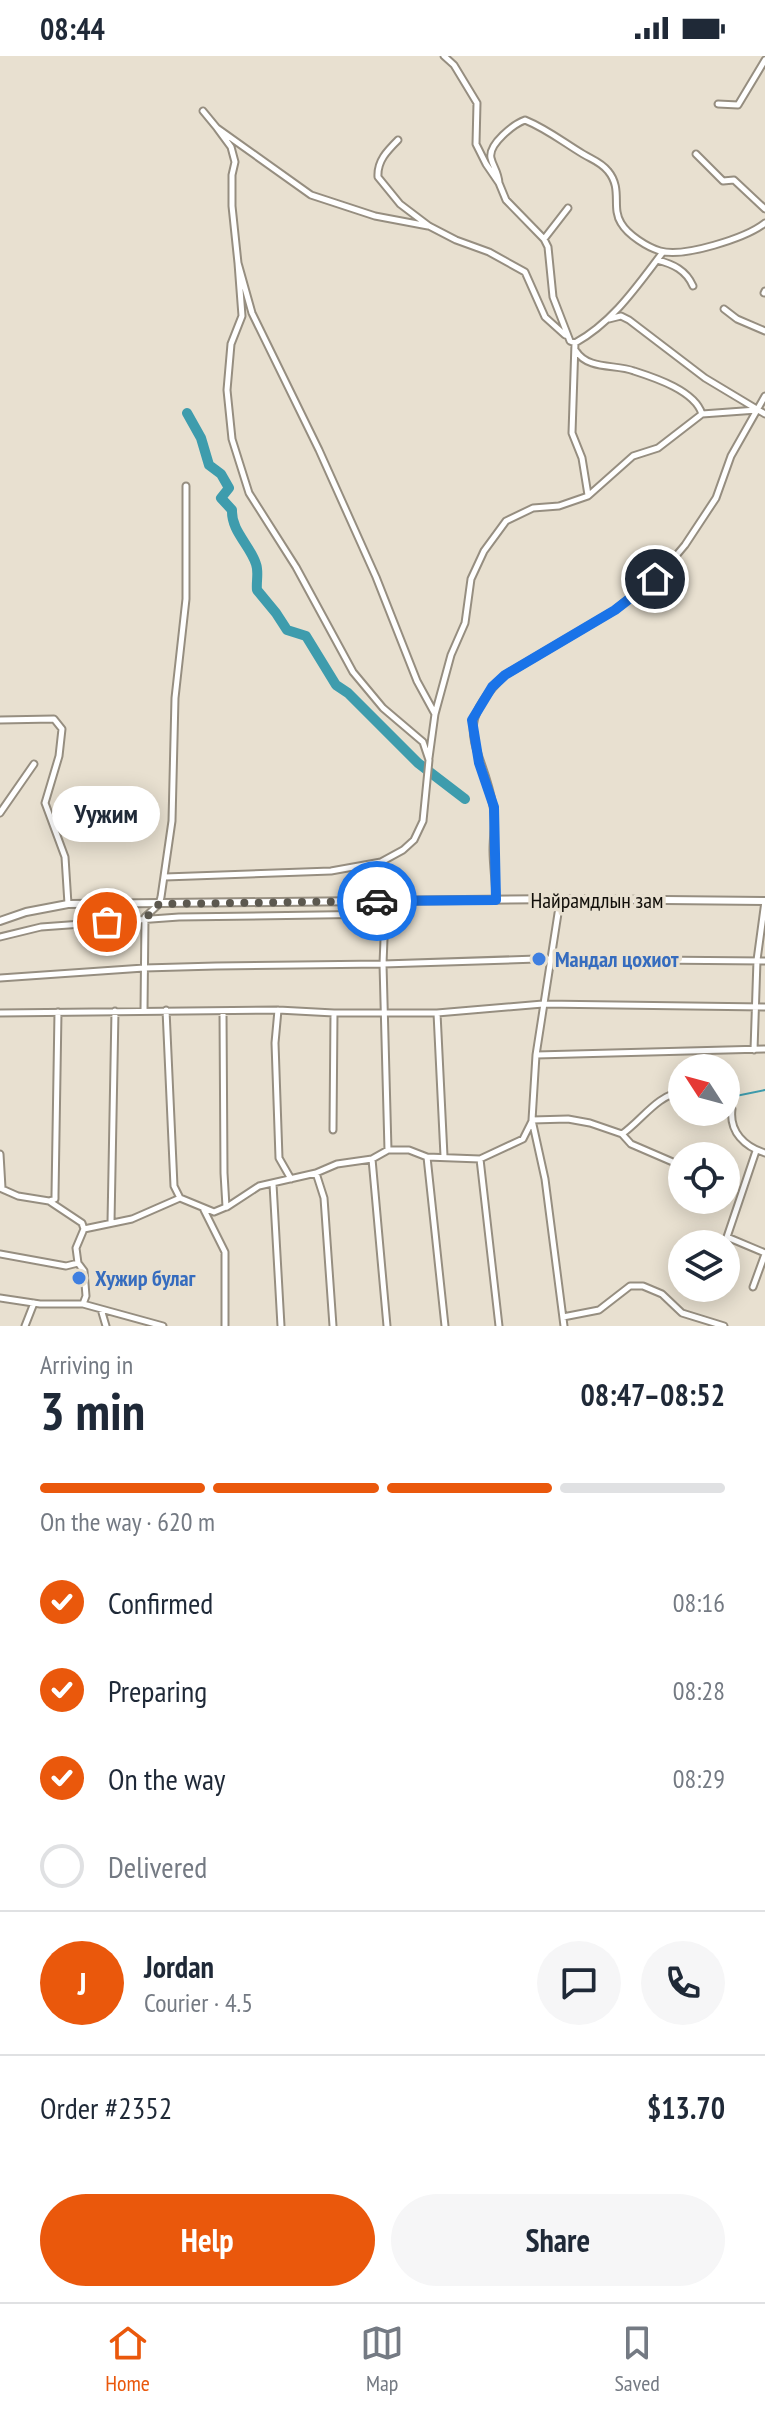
<!DOCTYPE html>
<html lang="en">
<head>
<meta charset="utf-8">
<style>
	:root { --surface:#fff; --page:#f6f6f7; --text:#1f2937; --muted:#747a83; --line:#e0e1e3; --accent:#ea580c }
	body { margin:0; font-family:"PT Sans Narrow",sans-serif; background:var(--page); color:var(--text); height:100vh; display:flex; flex-direction:column; font-size:30px; white-space:nowrap }
	* { box-sizing:border-box; margin:0 }
	p { font-size:26px; color:var(--muted) }
	.icon { flex:none; width:44px; height:44px; fill:none; stroke:currentColor; stroke-width:2; stroke-linecap:round; stroke-linejoin:round }
	.map { position:relative; height:1270px; overflow:hidden }
	.details { display:flex; flex-direction:column; background:var(--surface); flex:1 }
	.details>* { flex:none }
	.needle { width:52px; rotate:306deg }
	.controls { position:absolute; left:668px; top:998px; display:grid; gap:16px }
	.controls a { display:grid; place-items:center; width:72px; height:72px; border-radius:50%; background:var(--surface); box-shadow:0 4px 20px #0003; font-size:40px }
	.pin { position:absolute; display:grid; place-items:center; width:68px; height:68px; color:#fff; margin:-34px; border:4px solid #fff; border-radius:50%; box-shadow:0 2px 8px #0007 }
	.courier { position:absolute; display:grid; place-items:center; width:80px; height:80px; margin:-40px; border:6px solid #1a73e8; border-radius:50%; background:#fff; color:#222; box-shadow:0 2px 10px #0007 }
	.bubble { position:absolute; height:56px; border-radius:28px; background:var(--surface); box-shadow:0 4px 20px #0003; font-size:26px; font-weight:700; line-height:56px; text-align:center }
	.headline em { font-style:normal; font-weight:700 }
	.headline div { display:flex; flex-direction:column-reverse }
	.headline { display:flex; align-items:center; justify-content:space-between; height:136px; padding:0 40px }
	h1 { font-size:52px; font-weight:700; line-height:60px }
	.bar { display:grid; grid-template-columns:repeat(4,1fr); gap:12px 8px; align-content:center; height:96px; padding:0 40px }
	.bar i { height:10px; border-radius:6px; background:var(--line) }
	.bar .current { background:var(--accent) }
	.bar p { grid-column:span 4 }
	.line { display:flex; align-items:center; gap:20px; padding:0 40px; border-top:2px solid var(--line) }
	.line div { flex:1 }
	.round { display:grid; place-items:center; flex:none; width:84px; height:84px; border-radius:42px; background:var(--page) }
	ol { padding:0 40px; list-style:none }
	li { display:flex; align-items:center; gap:24px; height:88px }
	li p { margin-inline-start:auto }
	li .icon { padding:8px; border-radius:50%; background:var(--accent); color:#fff; stroke-width:4 }
	li:last-child { color:var(--muted) }
	li i { width:44px; height:44px; border:4px solid var(--line); border-radius:50% }
	.cta { display:flex; gap:16px; margin-top:auto; padding:16px 40px }
	.cta a { flex:1; height:92px; border-radius:48px; background:var(--accent); color:#fff; font-size:32px; font-weight:700; line-height:92px; text-align:center }
	.cta a+a { background:var(--page); color:var(--text) }
	.status { display:flex; justify-content:space-between; align-items:center; height:56px; padding:0 40px; background:var(--surface); direction:ltr }
	.status svg { height:22px; fill:currentColor }
	.dock { display:flex; justify-content:space-around; align-items:center; height:112px; border-top:2px solid var(--line); background:var(--surface); font-size:22px; color:var(--muted) }
	.dock a { display:grid; justify-items:center; gap:4px }
	.dock .current { color:var(--accent) }
	.map>svg:first-child { display:block }
	.lines { fill:none; stroke-linecap:round; stroke-linejoin:round }
	.stream { stroke:#3e9cad; stroke-width:2 }
	.river { stroke:#3e9cad; stroke-width:10 }
	.street-casing { stroke:#968e80; stroke-width:9 }
	.secondary-casing { stroke:#968e80; stroke-width:10 }
	.street { stroke:#fff; stroke-width:5 }
	.secondary { stroke:#fff; stroke-width:6 }
	.done { stroke:#5c584f; stroke-width:8; stroke-dasharray:0 14.4 }
	.route { stroke:#1a73e8; stroke-width:10 }
	.shop-dot { fill:#3f7fe0; stroke:#e8e0d0; stroke-width:3 }
	.labels { text-anchor:middle; dominant-baseline:central; stroke-width:7; stroke-linejoin:round; paint-order:stroke }
	.street-label { font-size:22px; fill:#110e09; stroke:#e8e0d0 }
	.shop-label { font-size:22px; font-weight:bold; fill:#366cbe; stroke:#e8e0d0; text-anchor:start }
</style>
</head>
<body>
<div class="status"><b>08:44</b><svg viewBox="0 0 49 12"><path d="M0 12V9h3v3zM5 12V6h3v6zM10 12V3h3v9zM15 12V0h3v12zM26 1h20v11H26zM47 4h2v5h-2z"/></svg></div>
<div class="map">
<svg width="765" height="1270" viewBox="0 0 765 1270">
	<rect width="100%" height="100%" fill="#e8e0d0"/>
	<g class="lines">
		<!-- stream -->
		<path class="stream" d="M726,1042L765,1034"/>
		<!-- river -->
		<path class="river" d="M187,357L201,382L209,409L221,418L229,432L221,442L232,454C231,475 250,489 256,508C259,516 256,526 257,534L276,557L287,574L306,580L336,629L348,637L418,707L465,743"/>
		<defs>
			<path id="street" d="M444,0L454,9L477,47L476,88L486,108L499,127L506,144L544,183L548,191L553,241L570,285L575,287C613,266 637,230 663,196
				M718,48L738,49L765,4
				M203,55L217,72L311,139L375,160L428,170
				M217,72L231,91L235,106L232,119V150L238,207L252,257L319,394L376,521L417,625L435,658
				M398,84C387,95 377,105 378,121L400,148L429,170L456,184L489,196L525,216L545,261L565,279
				M696,98L723,125L734,124L765,153
				M499,127C498,115 493,111 491,102C488,88 514,68 525,64C547,73 563,86 583,98C593,104 601,106 608,115C623,133 611,151 621,167C628,179 647,191 660,195C683,202 746,182 765,167
				M544,183L568,152
				M657,204C673,208 686,214 693,230
				M764,237L765,235
				M724,253L737,263L765,275
				M609,263L621,260L629,264L705,322L765,358
				M575,287L572,377L582,402L588,439
				M576,295C588,314 615,308 634,315C656,322 695,335 702,358
				M0,664L54,663L62,673L59,700L45,747L65,801L68,848
				M429,702L435,658L451,599L465,567L471,523L484,495L506,465L533,452L559,450L588,440L633,400L658,392L702,358L757,354
				M0,757L34,708
				M165,821L331,815L381,806L403,794L414,784L423,765L429,704L423,686L383,652L353,616L296,511L249,437L232,383L227,334L231,288L242,260L238,207
				M496,844C496,827 493,811 493,794C493,780 496,764 493,750C483,689 448,674 505,619L615,554L664,514L685,489L716,442L731,400L765,340
				M107,866L109,848
				M0,881L41,871L179,861L385,858
				M0,922L144,912L216,910L383,908L537,903L765,905
				M144,954L145,861L159,848L161,841L172,765L175,642L186,543V430
				M166,954L174,1130L180,1142L214,1156L226,1151L224,1117L223,955
				M278,954L275,987L279,1102L291,1123
				M0,957L278,954L334,957H437L543,948L765,951
				M437,957L444,1100
				M754,994L757,904L765,845
				M536,999L765,993
				M726,1049L732,1053C729,1076 745,1091 765,1097
				M532,1064L568,1063L590,1067L622,1078L631,1088L682,1110
				M333,1074L334,957
				M622,1078C641,1065 658,1038 682,1036
				M388,1094L383,908L385,858L393,844
				M756,1095L727,1181L765,1197
				M0,1098L2,1132
				M427,1101L445,1270
				M372,1103L387,1270
				M480,1103L499,1270
				M316,1117L324,1142L333,1270
				M726,1126L732,1129
				M273,1128L281,1270
				M0,1132L18,1140L49,1145L82,1167L84,1173L76,1192L78,1207L84,1215L86,1240L83,1248
				M49,1145L55,1143V1139L58,956
				M227,1151L259,1130L316,1117L337,1108L372,1103L388,1094H409L427,1101L480,1103L523,1083L532,1065
				M204,1154L225,1196V1270
				M111,1166L115,955
				M84,1173L132,1163L180,1142
				M0,1198L66,1210L78,1207
				M753,1231L765,1198
				M0,1242L40,1248H83L163,1270
				M101,1253L106,1270
				M563,1261L599,1254L630,1230H643L662,1238L682,1257L724,1270
				M25,1270L34,1247
				M564,1270L545,1123L532,1064L536,999L559,851L566,843"/>
			<path id="secondary" d="M0,865L26,856L68,848L566,843L765,845"/>
		</defs>
		<!-- street casing -->
		<use href="#street" class="street-casing"/>
		<!-- secondary casing -->
		<use href="#secondary" class="secondary-casing"/>
		<!-- street -->
		<use href="#street" class="street"/>
		<!-- secondary -->
		<use href="#secondary" class="secondary"/>
	</g>
	<g class="lines">
		<!-- done -->
		<path class="done" d="M107,866L145,863L159,848L377,845"/>
		<!-- route -->
		<path class="route" d="M377,845L496,844L494,751L479,707L472,664L492,631L505,619L615,554L655,523"/>
	</g>
	<!-- markers -->
	<g class="shop-dot">
		<circle cx="539" cy="903" r="8"/>
		<circle cx="79" cy="1222" r="8"/>
	</g>
	<g class="labels">
		<!-- street labels -->
		<g class="street-label">
			<text x="597" y="844">Найрамдлын зам</text>
		</g>
		<!-- shop labels -->
		<g class="shop-label">
			<text x="555" y="903">Мандал цохиот</text>
			<text x="95" y="1222">Хужир булаг</text>
		</g>
	</g>
</svg>
<div class="controls">
<a><svg class="needle" viewBox="-14 -14 28 28"><path d="M0-13l5 13h-10z" fill="#e53935"/><path d="M0 13l5-13h-10z" fill="#747a83"/></svg></a>
<a><svg class="icon" aria-label="locate" viewBox="0 0 24 24"><circle cx="12" cy="12" r="6"/><path d="M12 2v4M12 18v4M2 12h4M18 12h4"/></svg></a>
<a><svg class="icon" aria-label="layers" viewBox="0 0 24 24"><path d="M12 4l9 5-9 5-9-5zM3 14l9 5 9-5"/></svg></a>
</div>
<div class="pin" style="left:107px;top:866px;background:#ea580c"><svg class="icon" aria-label="bag" viewBox="0 0 24 24"><path d="M5 8h14l-1 12H6zM9 8a3 3 0 0 1 6 0"/></svg></div>
<div class="pin" style="left:655px;top:523px;background:#1f2937"><svg class="icon" aria-label="home" viewBox="0 0 24 24"><path d="M3 11l9-7 9 7M6 9v11h12V9"/></svg></div>
<div class="courier" style="left:377px;top:845px"><svg class="icon" aria-label="car" viewBox="0 0 24 24"><path d="M5 17H2v-5l4-1 3-4h7l3 4 3 1v5h-3M9 17h6M6 11h13"/><circle cx="7" cy="17" r="2"/><circle cx="17" cy="17" r="2"/></svg></div>
<div class="bubble" style="left:52px;top:730px;width:108px">Уужим</div>
</div>
<section class="details">
<div class="headline"><div><h1>3 min</h1><p>Arriving in</p></div><em>08:47–08:52</em></div>
<div class="bar"><i class="current"></i><i class="current"></i><i class="current"></i><i></i><p>On the way · 620 m</p></div>
<ol>
<li><svg class="icon" aria-label="check" viewBox="0 0 24 24"><path d="M5 12l5 5 9-10"/></svg>Confirmed<p>08:16</p></li>
<li><svg class="icon" aria-label="check" viewBox="0 0 24 24"><path d="M5 12l5 5 9-10"/></svg>Preparing<p>08:28</p></li>
<li><svg class="icon" aria-label="check" viewBox="0 0 24 24"><path d="M5 12l5 5 9-10"/></svg>On the way<p>08:29</p></li>
<li><i></i>Delivered</li>
</ol>
<div class="line" style="height:144px"><b class="round" style="background:var(--accent);color:#fff">J</b><div><b>Jordan</b><p>Courier · 4.5</p></div><a class="round"><svg class="icon" aria-label="chat" viewBox="0 0 24 24"><path d="M4 5h16v11H9l-5 4z"/></svg></a><a class="round"><svg class="icon" aria-label="phone" viewBox="0 0 24 24"><path d="M5 4h4l2 5-3 2q2 4 5 5l2-3 5 2v4C11 20 4 13 5 4z"/></svg></a></div>
<div class="line" style="height:104px"><div>Order #2352</div><b>$13.70</b></div>
<div class="cta"><a>Help</a><a>Share</a></div>
</section>
<nav class="dock">
<a class="current"><svg class="icon" aria-label="home" viewBox="0 0 24 24"><path d="M3 11l9-7 9 7M6 9v11h12V9"/></svg>Home</a>
<a><svg class="icon" aria-label="map" viewBox="0 0 24 24"><path d="M3 6l6-2 6 2 6-2v14l-6 2-6-2-6 2zM9 4v14M15 6v14"/></svg>Map</a>
<a><svg class="icon" aria-label="saved" viewBox="0 0 24 24"><path d="M7 4h10v16l-5-4-5 4z"/></svg>Saved</a>
</nav>
</body>
</html>
